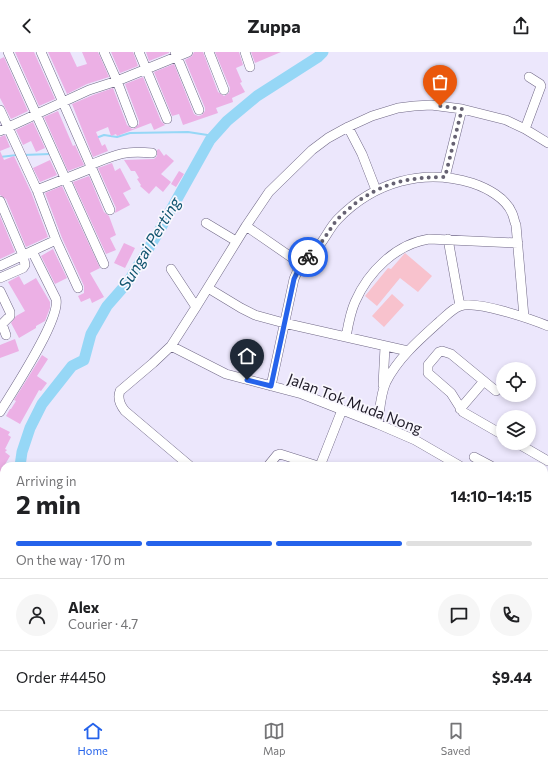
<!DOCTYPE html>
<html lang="en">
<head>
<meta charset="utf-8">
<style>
	:root { --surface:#fff; --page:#f6f6f6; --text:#202124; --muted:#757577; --line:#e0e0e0; --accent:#2563eb }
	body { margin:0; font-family:Commissioner,sans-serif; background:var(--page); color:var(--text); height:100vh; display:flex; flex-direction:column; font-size:15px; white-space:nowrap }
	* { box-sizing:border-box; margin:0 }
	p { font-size:13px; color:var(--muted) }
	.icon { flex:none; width:22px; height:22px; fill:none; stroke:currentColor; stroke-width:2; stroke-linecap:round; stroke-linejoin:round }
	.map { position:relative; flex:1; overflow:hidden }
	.details { position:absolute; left:0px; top:410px; width:548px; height:248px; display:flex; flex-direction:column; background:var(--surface); border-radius:12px 12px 0 0; box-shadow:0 2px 6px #0003 }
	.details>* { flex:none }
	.tools { position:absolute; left:496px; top:310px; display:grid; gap:8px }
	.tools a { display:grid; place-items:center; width:40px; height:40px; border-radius:50%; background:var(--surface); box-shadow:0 2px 6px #0003; font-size:20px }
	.pin { position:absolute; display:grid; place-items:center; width:34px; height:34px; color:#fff; margin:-41px -17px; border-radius:50% 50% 50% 0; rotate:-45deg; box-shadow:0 0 4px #0007 }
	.pin .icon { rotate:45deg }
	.courier { position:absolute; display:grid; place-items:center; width:40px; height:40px; margin:-20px; border:3px solid #2563eb; border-radius:50%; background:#fff; color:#222; box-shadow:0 1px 5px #0007 }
	.overview em { font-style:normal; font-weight:700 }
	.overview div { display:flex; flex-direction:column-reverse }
	.overview { display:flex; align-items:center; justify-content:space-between; height:68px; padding:0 16px }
	h1 { font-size:26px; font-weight:700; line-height:30px }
	.bar { display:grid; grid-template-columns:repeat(4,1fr); gap:6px 4px; align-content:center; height:48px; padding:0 16px }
	.bar i { height:5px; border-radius:3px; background:var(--line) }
	.bar .selected { background:var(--accent) }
	.bar p { grid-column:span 4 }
	.line { display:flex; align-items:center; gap:10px; padding:0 16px; border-top:1px solid var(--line) }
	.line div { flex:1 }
	.round { display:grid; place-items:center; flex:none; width:42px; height:42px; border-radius:21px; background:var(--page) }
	header { display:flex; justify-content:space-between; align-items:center; height:52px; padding:0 16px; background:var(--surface); font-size:18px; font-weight:700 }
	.menu { display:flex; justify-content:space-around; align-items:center; height:56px; border-top:1px solid var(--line); background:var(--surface); font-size:11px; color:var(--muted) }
	.menu a { display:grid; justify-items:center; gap:2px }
	.menu .selected { color:var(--accent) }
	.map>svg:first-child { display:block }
	.green { fill:#f8c2cd }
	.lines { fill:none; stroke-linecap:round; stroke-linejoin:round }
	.stream { stroke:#96d7f6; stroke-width:2 }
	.river { stroke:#96d7f6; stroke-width:11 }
	.building { fill:#ecb0e5 }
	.minor-casing { stroke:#706886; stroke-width:10 }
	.minor { stroke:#fff; stroke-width:9 }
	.done { stroke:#666272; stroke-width:4; stroke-dasharray:0 7.2 }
	.route { stroke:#2563eb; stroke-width:5 }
	.labels { text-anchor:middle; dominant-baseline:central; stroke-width:3.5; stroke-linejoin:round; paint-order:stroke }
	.street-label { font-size:15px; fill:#1e1a27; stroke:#f9f7fe }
	.water-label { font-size:16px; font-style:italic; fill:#125670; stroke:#f9f7fe }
</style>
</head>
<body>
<header><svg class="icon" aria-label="back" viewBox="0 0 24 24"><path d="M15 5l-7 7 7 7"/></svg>Zuppa<svg class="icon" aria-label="share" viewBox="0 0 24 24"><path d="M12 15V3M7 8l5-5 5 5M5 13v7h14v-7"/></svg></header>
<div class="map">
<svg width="548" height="658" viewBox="0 0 548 658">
	<rect width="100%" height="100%" fill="#ece7fc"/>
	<!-- green -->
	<path class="green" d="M405,201L432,224L418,240L400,226L377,254L365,244L388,216L391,217Z
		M392,242L404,253L384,275L372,264Z"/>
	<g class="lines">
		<!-- stream -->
		<path class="stream" d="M96,86L104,83L117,85L130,81L188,80L214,84
			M23,103L50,102
			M0,105L17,103"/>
		<!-- river -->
		<path class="river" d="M20,414L22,400L30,376L42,352L72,314L84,308L91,282L107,254L128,230L158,181L210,88L227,69L257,44L318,5L323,0
			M0,583L4,571"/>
	</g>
	<!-- building -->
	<path class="building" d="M15,0H34L55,47L39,54Z
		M48,0H70L77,15L87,12L82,0H98L109,25L87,32L67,42Z
		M111,0H133L138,14L120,21Z
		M146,0H169V1L149,9Z
		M194,0H203L218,40L224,44L229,41L230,36L215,0H239L243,13L236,16L242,30L240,31L245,40L232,46L233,50L216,56L218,61L183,73L179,62L172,64L154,20L174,12L194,62L198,64L202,63L205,59V56L185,8L192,4Z
		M251,0H281L255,11Z
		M4,5L28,59L11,67L0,46V7Z
		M143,25L161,69L165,73L154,78L151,71L117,84L116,82L111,84L108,75L96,80L102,94L105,92L108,99L93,105L72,52L93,43L113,36L127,73L132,77L135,76L139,72V69L125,32Z
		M58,59L73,94L75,93L84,113L68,119L44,65Z
		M33,70L45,96L36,100L31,89L23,93L16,78Z
		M5,83L10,95L0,99L4,108L14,104L31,140L48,185L26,195L6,147L0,143V85Z
		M159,97L164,104L166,102L174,109L161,122L171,130L163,140L156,134L149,142L140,134L141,133L137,127L139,126L135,119H131L124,108L154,107L157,104V98Z
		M50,108L57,123L40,130L33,116Z
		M112,111L115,119L120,116L131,137L123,141L130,153L115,161L116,156L98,116Z
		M179,119L184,122L176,135L171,132Z
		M89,124L104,160L109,164L116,183L110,186L116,198L106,202L73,130Z
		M62,134L100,216L90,221L104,245L92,251L90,246L81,250L78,244L84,241V234L62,186L45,141Z
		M0,164L15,200L0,207Z
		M124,191L135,196L125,216L114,211Z
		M53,197L67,226L55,232L41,204Z
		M19,224L24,233L36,226L50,250V256L45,269L36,274V276L19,286L11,271L16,264L25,259L8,230Z
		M15,287L19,299L0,306V293Z
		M42,303L48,307L37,324L47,331L41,339L39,338L20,372L6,364L10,357H11L16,349L14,348Z
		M0,375L10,380L8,383L11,385L5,397L7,398L5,400L10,404L0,421Z"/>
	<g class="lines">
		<defs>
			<path id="minor" d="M8,0L104,212
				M41,0L110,158
				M104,0L117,29L133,71
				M139,0L167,67
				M175,0L199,58
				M209,0L224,38
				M245,0L250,15
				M0,58L37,138L56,188L78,236
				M348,75L362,102L376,138
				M525,77L541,34L540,32L529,25
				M0,79L89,38L117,29L188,0
				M90,113C115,103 124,98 152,101
				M445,125L462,57
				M37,138L92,116
				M0,149L23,203L25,213L23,216L0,226
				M206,171L236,189
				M246,174L301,212
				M448,187L460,254
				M0,214L56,188
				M171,217L196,255
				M208,236L241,256L255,263L284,271L408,299
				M0,239L10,260V264L2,272L6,283
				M346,285C348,274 350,261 355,250C368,220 396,192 429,187L518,191
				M171,294L226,322L302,342L378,372L415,388L460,414
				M383,333L385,295
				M271,334L294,227C300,210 310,205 321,191C327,183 331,174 338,167C374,130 423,116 472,131C487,136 506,146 512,161C514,165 514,169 516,173L524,265
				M496,339L451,302L442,299L439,300L428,313V321L451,341L463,360L503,383
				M460,357L484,329
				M0,360C12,340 61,267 56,247L32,199
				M378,372C380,358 380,343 386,330C398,306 420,287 440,269C446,264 452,257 460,254C476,248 531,267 548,274
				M517,391L548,409
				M474,405L491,414
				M190,414L125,359C120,353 117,347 120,339L153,311L171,294L196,255L246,174L269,140L312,98L328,86L348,75L372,64L398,56L414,54L431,53L462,57L506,68L525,77L548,91
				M268,414L277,403L280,402L318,414
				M320,414L342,358
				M544,445L548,440
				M544,458H548
				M544,529L548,530
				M544,644L548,646
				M69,654L74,658
				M155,654L160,658
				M247,654L252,658
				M334,654L339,658
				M473,654L474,658
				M29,658L32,654
				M273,658L276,654"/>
		</defs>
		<!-- minor casing -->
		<use href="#minor" class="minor-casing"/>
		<!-- minor -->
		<use href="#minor" class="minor"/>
	</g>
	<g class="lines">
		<!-- done -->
		<path class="done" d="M308,205C320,195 327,181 336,169C341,163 347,159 352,154C380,131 409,125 445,125L462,57L440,54"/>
		<!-- route -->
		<path class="route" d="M247,328L271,334L294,227L301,212L308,205"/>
	</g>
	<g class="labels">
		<!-- street labels -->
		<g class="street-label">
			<text transform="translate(355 351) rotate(21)">Jalan Tok Muda Nong</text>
		</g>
		<!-- water labels -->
		<g class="water-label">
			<text transform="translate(149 191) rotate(-59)">Sungai Perting</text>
		</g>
	</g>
</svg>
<div class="tools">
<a><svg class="icon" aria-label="locate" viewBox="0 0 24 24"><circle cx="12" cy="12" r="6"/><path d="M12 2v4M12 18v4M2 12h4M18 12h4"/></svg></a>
<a><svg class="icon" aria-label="layers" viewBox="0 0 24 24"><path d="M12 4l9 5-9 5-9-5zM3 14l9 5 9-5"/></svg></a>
</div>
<div class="pin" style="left:440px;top:54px;background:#ea580c"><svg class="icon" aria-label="bag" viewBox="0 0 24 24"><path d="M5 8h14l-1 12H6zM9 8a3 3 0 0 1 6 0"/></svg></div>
<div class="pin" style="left:247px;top:328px;background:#1f2937"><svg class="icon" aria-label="home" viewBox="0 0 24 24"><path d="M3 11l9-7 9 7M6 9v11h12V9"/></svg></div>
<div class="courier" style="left:308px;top:205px"><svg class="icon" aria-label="bike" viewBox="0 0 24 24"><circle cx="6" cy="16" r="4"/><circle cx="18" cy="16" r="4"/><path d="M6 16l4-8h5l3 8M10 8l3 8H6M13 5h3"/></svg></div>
<section class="details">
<div class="overview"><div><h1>2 min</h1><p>Arriving in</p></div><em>14:10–14:15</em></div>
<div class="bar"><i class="selected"></i><i class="selected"></i><i class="selected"></i><i></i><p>On the way · 170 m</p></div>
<div class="line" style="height:72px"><a class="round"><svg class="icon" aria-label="person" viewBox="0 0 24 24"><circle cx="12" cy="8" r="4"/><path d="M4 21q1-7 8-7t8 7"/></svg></a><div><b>Alex</b><p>Courier · 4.7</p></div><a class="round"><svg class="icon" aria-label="chat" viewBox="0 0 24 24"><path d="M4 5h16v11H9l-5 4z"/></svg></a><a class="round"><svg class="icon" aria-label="phone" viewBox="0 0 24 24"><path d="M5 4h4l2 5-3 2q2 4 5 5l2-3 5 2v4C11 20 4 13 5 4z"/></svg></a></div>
<div class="line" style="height:52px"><div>Order #4450</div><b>$9.44</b></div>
</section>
</div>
<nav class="menu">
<a class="selected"><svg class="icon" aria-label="home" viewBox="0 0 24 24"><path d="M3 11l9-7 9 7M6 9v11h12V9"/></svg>Home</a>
<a><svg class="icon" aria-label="map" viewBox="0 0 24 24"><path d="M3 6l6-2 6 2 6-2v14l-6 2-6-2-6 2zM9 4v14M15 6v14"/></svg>Map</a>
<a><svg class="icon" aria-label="saved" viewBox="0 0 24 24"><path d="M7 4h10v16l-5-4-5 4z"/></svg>Saved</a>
</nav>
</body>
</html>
